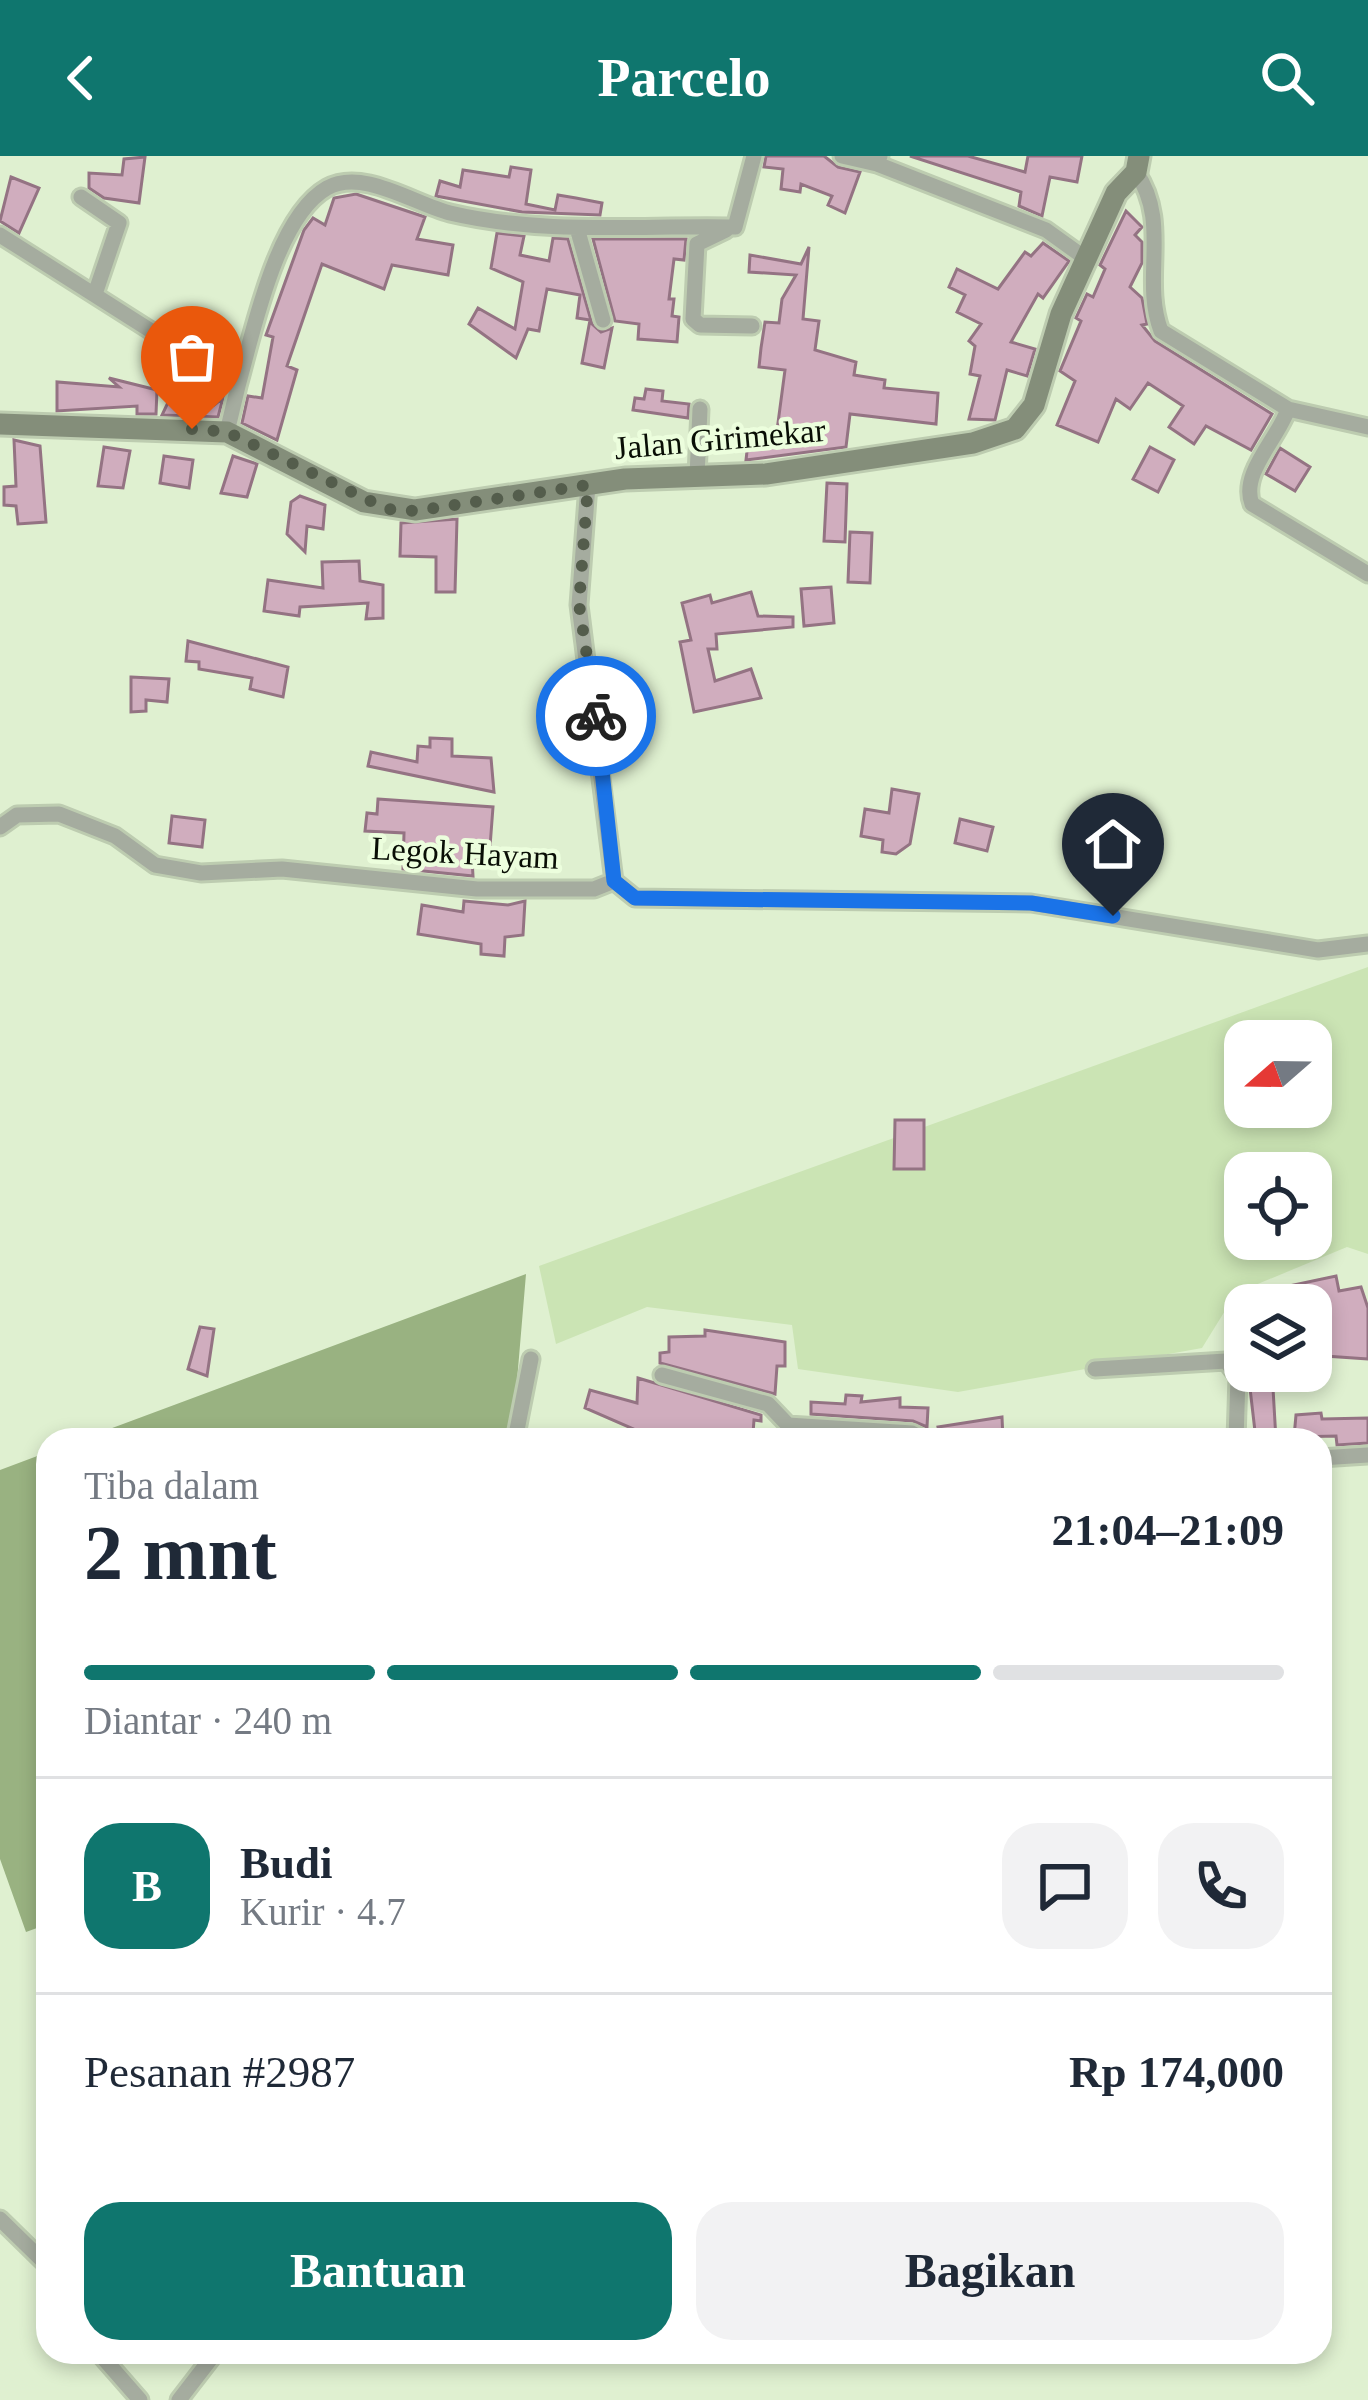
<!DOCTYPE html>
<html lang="id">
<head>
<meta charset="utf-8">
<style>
	:root { --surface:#fff; --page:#f2f2f3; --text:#1f2937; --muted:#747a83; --line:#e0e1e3; --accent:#0f766e }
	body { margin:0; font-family:"Times New Roman",serif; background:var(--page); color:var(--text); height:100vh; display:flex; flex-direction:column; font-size:45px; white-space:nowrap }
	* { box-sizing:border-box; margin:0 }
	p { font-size:39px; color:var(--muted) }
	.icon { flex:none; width:66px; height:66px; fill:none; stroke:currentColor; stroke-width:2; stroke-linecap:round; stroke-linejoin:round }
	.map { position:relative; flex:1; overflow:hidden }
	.sheet { position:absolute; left:36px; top:1272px; width:1296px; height:936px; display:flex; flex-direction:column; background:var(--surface); border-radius:36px; box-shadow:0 6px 18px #0003 }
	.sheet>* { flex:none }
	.needle { width:78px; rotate:250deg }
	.fabs { position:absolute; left:1224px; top:864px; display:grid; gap:24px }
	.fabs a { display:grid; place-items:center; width:108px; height:108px; border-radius:24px; background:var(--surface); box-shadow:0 6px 18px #0003; font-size:60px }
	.pin { position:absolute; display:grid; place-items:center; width:102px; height:102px; color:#fff; margin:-123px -51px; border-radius:50% 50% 50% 0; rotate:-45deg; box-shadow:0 0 12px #0007 }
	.pin .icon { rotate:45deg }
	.courier { position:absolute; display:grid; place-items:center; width:120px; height:120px; margin:-60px; border:9px solid #1a73e8; border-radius:50%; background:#fff; color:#222; box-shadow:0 3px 15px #0007 }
	.headline em { font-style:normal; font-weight:700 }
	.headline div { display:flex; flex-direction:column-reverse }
	.headline { display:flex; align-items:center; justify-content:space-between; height:204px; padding:0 48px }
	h1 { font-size:78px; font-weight:700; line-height:90px }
	.bar { display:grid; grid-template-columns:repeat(4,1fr); gap:18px 12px; align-content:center; height:144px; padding:0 48px }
	.bar i { height:15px; border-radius:9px; background:var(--line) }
	.bar .selected { background:var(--accent) }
	.bar p { grid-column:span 4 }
	.line { display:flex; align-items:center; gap:30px; padding:0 48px; border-top:3px solid var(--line) }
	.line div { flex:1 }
	.round { display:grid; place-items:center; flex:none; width:126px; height:126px; border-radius:36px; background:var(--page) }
	.action { display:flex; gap:24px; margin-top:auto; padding:24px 48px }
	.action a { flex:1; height:138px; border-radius:36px; background:var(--accent); color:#fff; font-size:48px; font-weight:700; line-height:138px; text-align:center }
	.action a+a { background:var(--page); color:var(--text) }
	header { display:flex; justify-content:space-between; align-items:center; height:156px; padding:0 48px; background:var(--accent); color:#fff; font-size:54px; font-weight:700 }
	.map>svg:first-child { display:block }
	.green { fill:#cbe4b4; fill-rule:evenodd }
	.forest { fill:#99b281 }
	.building { fill:#d0adbe; stroke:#947383; stroke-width:3 }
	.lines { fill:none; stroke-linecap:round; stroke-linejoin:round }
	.street-casing { stroke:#bdccb0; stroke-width:21 }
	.secondary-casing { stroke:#bdccb0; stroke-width:27 }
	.street { stroke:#a5ac9f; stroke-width:15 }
	.secondary { stroke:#848e7a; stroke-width:21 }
	.done { stroke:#545d4c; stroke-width:12; stroke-dasharray:0 21.6 }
	.route { stroke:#1a73e8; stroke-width:15 }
	.labels { text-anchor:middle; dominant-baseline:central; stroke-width:9; stroke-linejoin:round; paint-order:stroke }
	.street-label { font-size:33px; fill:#090e05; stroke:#ecfedd }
</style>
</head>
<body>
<header><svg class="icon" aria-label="back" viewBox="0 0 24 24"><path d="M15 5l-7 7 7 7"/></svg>Parcelo<svg class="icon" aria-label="search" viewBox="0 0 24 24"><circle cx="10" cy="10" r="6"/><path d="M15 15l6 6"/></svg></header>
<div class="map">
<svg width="1368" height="2244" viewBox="0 0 1368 2244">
	<rect width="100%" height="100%" fill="#dff0d0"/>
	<!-- green -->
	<path class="green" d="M1368,811V1098L1347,1091L1236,1137L1202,1192L958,1236L798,1213L792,1169L647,1151L556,1188L539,1110ZM1245,885H1311V951H1245ZM1245,1017H1311V1083H1245Z"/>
	<!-- forest -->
	<path class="forest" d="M526,1118L512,1284H80Z
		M48,1296V1768L26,1776L0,1703V1314Z"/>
	<!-- building -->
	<path class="building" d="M766,0H824L838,11L860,16L845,57L828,49L832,40L801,28L800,36L781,33L783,13L764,11Z
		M910,0H968L1025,16L1028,0H1082L1077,26L1050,21L1042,60L1019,50L1021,36Z
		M145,1L139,47L104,42L89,32V17L122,19L124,3Z
		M511,11L531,14L526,48L555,54L558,39L576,42L602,47L600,59L522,56L436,40L440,25L460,31L463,14L509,21Z
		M11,21L39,32L19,77L0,65Z
		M356,38L425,61L417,83L453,89L448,119L392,109L384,133L322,108L287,210L297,214L277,284L242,267L248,240L262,242L273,181L266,179L304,74L313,62L325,69L334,42Z
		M1126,55L1142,71L1135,79L1142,86V107L1130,131L1142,142L1147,168L1142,169L1155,185L1272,258L1251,294L1206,270L1194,288L1169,271L1183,250L1148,227L1130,253L1116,243L1098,286L1057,269L1075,225L1060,215L1081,165L1076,162L1087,138L1093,141L1105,113L1100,109Z
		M497,77L524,80L520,99L549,105L553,82L568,83L592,168L601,176L612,172L604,212L582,207L590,164L577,162L580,139L547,133L539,175L528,173L516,202L469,168L478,152L515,173L523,126L491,112Z
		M593,83H686L684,104L674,103L669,143H674L672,160L679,161L677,186L638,183L639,168L615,165Z
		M1043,87L1069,105L1043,142L1038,138L1011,186L1035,193L1027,220L1007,214L995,264L969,263L980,220L970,218L975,190L969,185L981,168L957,156L965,139L949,131L957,113L998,133L1025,96L1031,100Z
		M809,91L803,163L819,165L815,194L856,206L854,219L885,224L884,232L938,237L936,268L850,258L846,291L746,304L749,278L776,282L785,214L759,211L761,192L765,166L779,167L782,143L796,119L749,116L750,99L801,108Z
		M109,222L157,234L156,258H137V250L57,255V226L119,231Z
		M646,233L663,235L662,245L689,248L688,262L633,254L635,242L644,243Z
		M172,238L214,249L223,242L218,261L162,259Z
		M14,284L40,290L46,366L18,368L16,350L4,349V331L16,330Z
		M104,291L130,295L123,332L98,330Z
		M1150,291L1174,304L1158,336L1133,323Z
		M1280,292L1310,311L1295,335L1266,318Z
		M164,300L193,304L189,332L160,327Z
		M233,300L257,308L247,341L221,337Z
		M827,327L847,328L845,386L824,385Z
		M300,340L325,349L323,373L307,370L305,396L287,378L291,346Z
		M457,363L455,436H436V401L400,400L401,367Z
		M850,376L872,377L870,427L848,426Z
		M359,405L360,425L383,429V462L366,463L368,447L300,451L299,460L264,455L268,424L323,432L322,406Z
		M831,431L834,467L804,470L801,433Z
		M751,436L758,460L793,461V471L716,478L717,493H708L715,525L751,513L761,542L694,556L680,486L691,484L682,447L710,439L712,447Z
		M188,485L288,511L283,541L250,533L252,522L199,513V506L186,505Z
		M131,521L169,523L167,546L146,544V555L131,556Z
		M430,582L452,583V600L491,602L494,636L368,610L371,596L417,606L418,590L430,591Z
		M892,633L919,638L910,688L896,698L882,696L883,684L861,680L865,653L889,657Z
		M378,643L493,651L489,704L472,703L473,720L403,713L404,677L365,675L367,657L377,658Z
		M172,660L205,664L202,691L169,687Z
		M960,663L993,671L987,695L955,687Z
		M464,745L508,749L525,745L523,779L505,781L504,800L481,798V788L418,778L422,749L463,756Z
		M895,964H924V1013H894Z
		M1336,1120L1339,1135L1361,1131L1368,1152V1203L1311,1199V1149H1272L1270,1134Z
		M200,1171L214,1173L207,1220L188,1213Z
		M705,1174L785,1186V1210H777L775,1238L660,1207V1197L669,1196V1181L705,1180Z
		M1248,1215H1272L1276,1284H1256Z
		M638,1222L761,1259V1265L754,1264L753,1277H729V1284H673V1274L647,1279L585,1252L590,1234L637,1247Z
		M846,1239L862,1240L861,1246L900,1242V1251L928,1252L927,1271L913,1265L811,1258V1246L845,1248Z
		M1321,1257L1322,1263L1368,1262V1287L1337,1289L1336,1280L1294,1281L1296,1259Z
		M1002,1261L1003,1284H941L938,1271Z"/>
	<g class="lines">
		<defs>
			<path id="street" d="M842,0L877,8L880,0
				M877,8L1046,74L1085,102
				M1136,16C1171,67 1141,122 1161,175L1288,253C1278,283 1240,317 1252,348L1368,418
				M81,41L119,67L96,135
				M577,72L603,164
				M726,74L697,88L693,163L700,169L752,170
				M0,79L238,230L227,276
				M238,230C253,177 276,61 327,32C363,12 414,48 450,57C543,79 640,69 735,71L754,0
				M1288,253L1368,271
				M697,320L700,253
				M588,329L579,449L614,725
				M0,671L17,659L59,658L115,680L155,709L201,717L282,713L477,733H594L614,725
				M614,725L635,742L1031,747L1318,794L1368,788
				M1095,1213L1226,1205L1238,1221L1236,1284
				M662,1219L768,1248L788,1269L912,1277L925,1284
				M515,1284L531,1203
				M1320,1302L1368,1299
				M0,2063L48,2110
				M98,2196L140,2244
				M179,2244L216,2196"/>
			<path id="secondary" d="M0,268L227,276L364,346L415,354L625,323L766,318L973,287L1015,273L1034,249L1061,158L1116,37L1136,16L1139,0"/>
		</defs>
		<!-- street casing -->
		<use href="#street" class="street-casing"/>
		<!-- secondary casing -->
		<use href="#secondary" class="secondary-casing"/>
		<!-- street -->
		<use href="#street" class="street"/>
		<!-- secondary -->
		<use href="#secondary" class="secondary"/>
	</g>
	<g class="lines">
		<!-- done -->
		<path class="done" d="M192,273L227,276L387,353L415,355L588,329L579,448L596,560"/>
		<!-- route -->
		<path class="route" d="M596,560L614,725L635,742L1031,747L1113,760"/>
	</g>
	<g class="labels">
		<!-- street labels -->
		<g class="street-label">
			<text transform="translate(720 283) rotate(-5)">Jalan Girimekar</text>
			<text transform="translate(465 697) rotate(3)">Legok Hayam</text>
		</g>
	</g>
</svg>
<div class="fabs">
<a><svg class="needle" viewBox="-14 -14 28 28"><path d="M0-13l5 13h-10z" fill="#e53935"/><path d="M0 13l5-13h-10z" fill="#747a83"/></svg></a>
<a><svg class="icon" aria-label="locate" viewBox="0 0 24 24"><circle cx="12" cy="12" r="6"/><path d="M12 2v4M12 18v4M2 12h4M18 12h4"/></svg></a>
<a><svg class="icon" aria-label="layers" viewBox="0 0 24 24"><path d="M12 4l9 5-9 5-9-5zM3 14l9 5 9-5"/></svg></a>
</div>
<div class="pin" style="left:192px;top:273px;background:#ea580c"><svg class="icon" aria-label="bag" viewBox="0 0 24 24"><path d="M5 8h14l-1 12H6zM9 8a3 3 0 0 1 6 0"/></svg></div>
<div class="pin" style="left:1113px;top:760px;background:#1f2937"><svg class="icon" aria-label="home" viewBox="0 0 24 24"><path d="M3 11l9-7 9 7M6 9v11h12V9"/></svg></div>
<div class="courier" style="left:596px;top:560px"><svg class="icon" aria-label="bike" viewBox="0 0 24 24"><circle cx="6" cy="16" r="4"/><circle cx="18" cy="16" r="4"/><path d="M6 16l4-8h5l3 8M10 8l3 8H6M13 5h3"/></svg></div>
<section class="sheet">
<div class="headline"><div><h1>2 mnt</h1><p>Tiba dalam</p></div><em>21:04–21:09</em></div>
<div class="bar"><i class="selected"></i><i class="selected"></i><i class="selected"></i><i></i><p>Diantar · 240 m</p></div>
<div class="line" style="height:216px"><b class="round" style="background:var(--accent);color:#fff">B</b><div><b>Budi</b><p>Kurir · 4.7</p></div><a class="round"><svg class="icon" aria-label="chat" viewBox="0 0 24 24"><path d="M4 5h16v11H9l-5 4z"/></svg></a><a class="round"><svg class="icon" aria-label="phone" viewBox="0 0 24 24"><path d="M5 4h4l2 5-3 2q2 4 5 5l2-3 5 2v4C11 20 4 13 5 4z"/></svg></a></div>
<div class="line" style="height:156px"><div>Pesanan #2987</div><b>Rp 174,000</b></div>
<div class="action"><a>Bantuan</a><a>Bagikan</a></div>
</section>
</div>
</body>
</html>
